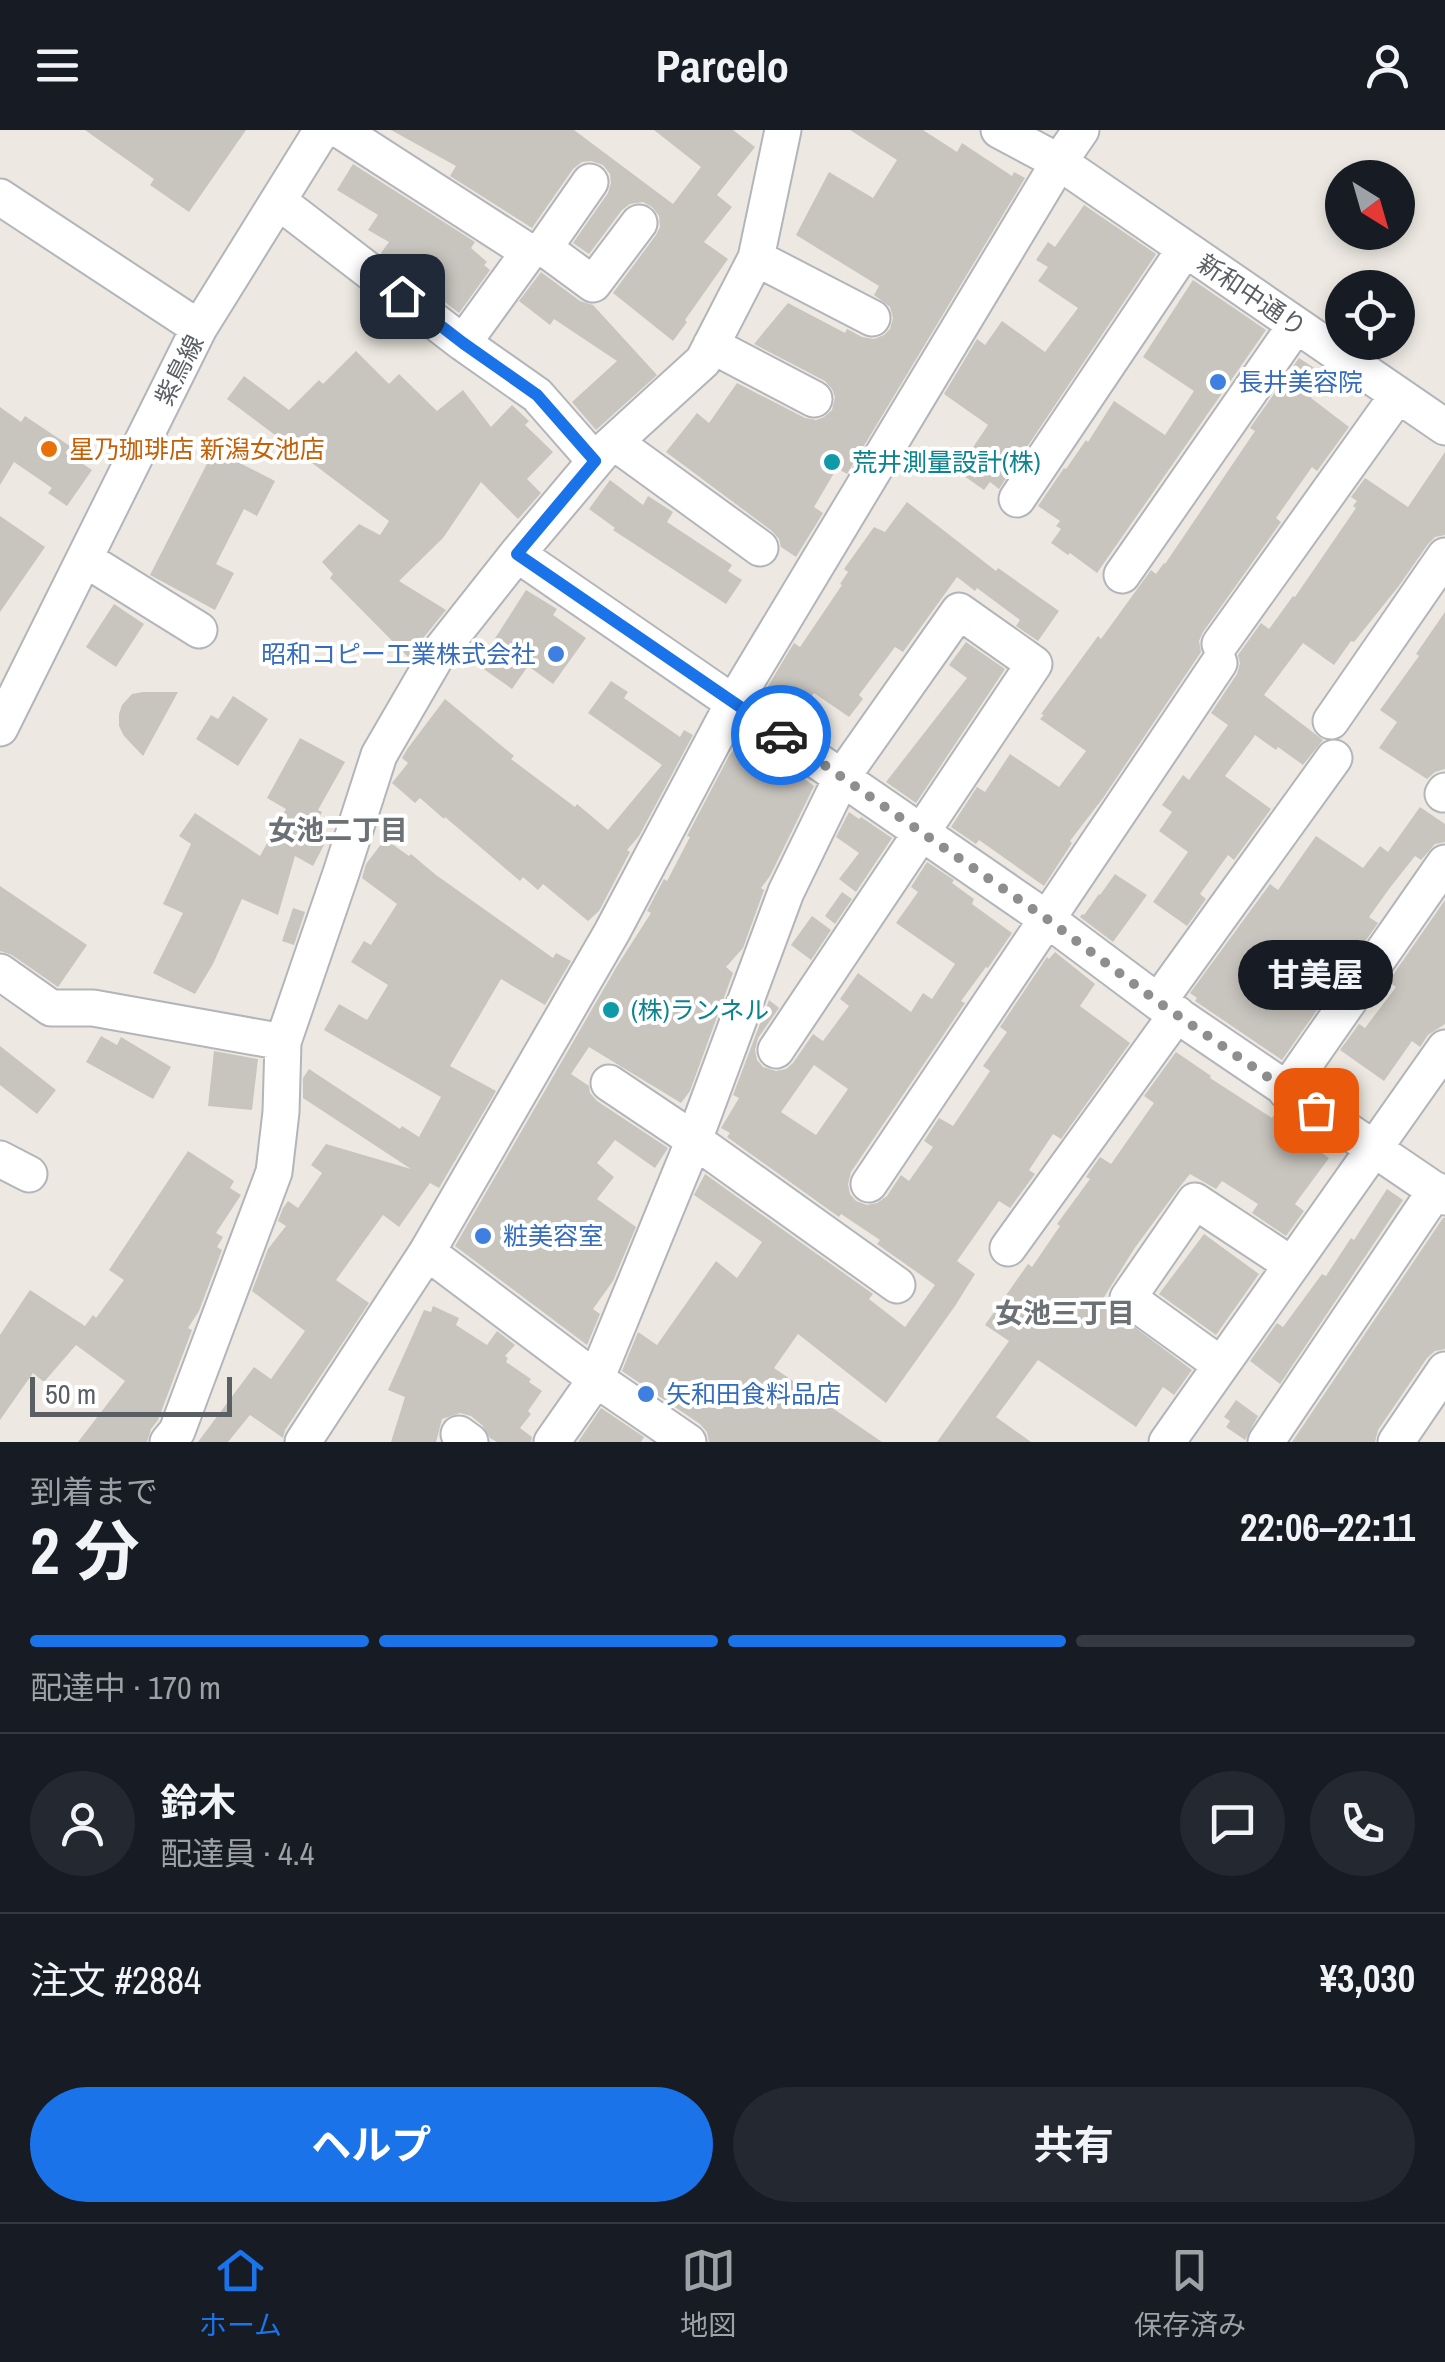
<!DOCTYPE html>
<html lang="ja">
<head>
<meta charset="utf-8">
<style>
	:root { --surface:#171b24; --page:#242831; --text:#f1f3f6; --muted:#9ea1a6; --line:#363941; --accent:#1a73e8 }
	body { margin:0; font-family:"Archivo Narrow","Noto Sans JP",sans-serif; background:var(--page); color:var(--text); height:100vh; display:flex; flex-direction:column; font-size:38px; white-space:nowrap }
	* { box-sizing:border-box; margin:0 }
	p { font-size:32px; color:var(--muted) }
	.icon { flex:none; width:55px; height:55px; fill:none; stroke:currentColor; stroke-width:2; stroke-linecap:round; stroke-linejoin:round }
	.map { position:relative; height:1312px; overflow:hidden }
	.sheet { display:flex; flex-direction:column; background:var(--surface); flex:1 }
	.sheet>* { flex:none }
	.needle { width:65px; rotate:143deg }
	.fabs { position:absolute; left:1325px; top:30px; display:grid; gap:20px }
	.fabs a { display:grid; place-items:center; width:90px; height:90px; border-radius:50%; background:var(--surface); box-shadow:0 5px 15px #0003; font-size:50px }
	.scale { position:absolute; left:30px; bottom:25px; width:202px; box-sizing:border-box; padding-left:10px; border:5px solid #5a5f63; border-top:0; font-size:28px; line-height:35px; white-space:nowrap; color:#5a5f63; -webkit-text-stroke:8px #fff; paint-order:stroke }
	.pin { position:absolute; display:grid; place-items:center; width:85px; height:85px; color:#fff; margin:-42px; border-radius:20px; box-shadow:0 5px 15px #0006 }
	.courier { position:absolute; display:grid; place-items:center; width:100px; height:100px; margin:-50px; border:8px solid #1a73e8; border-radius:50%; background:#fff; color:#222; box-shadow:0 2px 12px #0007 }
	.bubble { position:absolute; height:70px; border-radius:35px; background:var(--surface); box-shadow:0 5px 15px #0003; font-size:32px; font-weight:700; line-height:70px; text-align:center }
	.headline em { font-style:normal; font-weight:700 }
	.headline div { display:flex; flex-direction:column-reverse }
	.headline { display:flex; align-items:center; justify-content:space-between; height:170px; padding:0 30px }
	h1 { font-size:65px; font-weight:700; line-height:75px }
	.bar { display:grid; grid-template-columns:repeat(4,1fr); gap:15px 10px; align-content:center; height:120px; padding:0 30px }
	.bar i { height:12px; border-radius:8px; background:var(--line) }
	.bar .active { background:var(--accent) }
	.bar p { grid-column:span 4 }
	.line { display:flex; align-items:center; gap:25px; padding:0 30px; border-top:2px solid var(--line) }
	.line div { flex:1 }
	.round { display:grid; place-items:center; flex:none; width:105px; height:105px; border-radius:52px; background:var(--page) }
	.cta { display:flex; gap:20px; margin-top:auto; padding:20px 30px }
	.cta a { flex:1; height:115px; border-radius:60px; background:var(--accent); color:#fff; font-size:40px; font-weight:700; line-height:115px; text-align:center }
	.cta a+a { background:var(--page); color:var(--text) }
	header { display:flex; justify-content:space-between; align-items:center; height:130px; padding:0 30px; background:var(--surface); font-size:45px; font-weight:700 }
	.menu { display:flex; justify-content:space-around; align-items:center; height:140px; border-top:2px solid var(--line); background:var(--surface); font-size:28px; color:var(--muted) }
	.menu a { display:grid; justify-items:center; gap:5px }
	.menu .active { color:var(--accent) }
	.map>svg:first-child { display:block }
	.building { fill:#c8c4be; fill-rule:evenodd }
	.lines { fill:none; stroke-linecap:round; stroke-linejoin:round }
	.minor-casing { stroke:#b2b5b9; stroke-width:39 }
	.minor { stroke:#fff; stroke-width:35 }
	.done { stroke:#8d8f8f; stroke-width:10; stroke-dasharray:0 18 }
	.route { stroke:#1a73e8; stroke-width:12 }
	.shop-dot { fill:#3f7fe0; stroke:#fff; stroke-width:4 }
	.food-dot { fill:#e8710a; stroke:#fff; stroke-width:4 }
	.culture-dot { fill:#0f9aa8; stroke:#fff; stroke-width:4 }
	.labels { text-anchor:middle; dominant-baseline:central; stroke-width:8; stroke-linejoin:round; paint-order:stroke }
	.street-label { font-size:25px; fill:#5a5f63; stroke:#fff }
	.shop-label { font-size:25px; fill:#366cbe; stroke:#fff; text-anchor:start }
	.food-label { font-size:25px; fill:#c56008; stroke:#fff; text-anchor:start }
	.culture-label { font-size:25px; fill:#0d838f; stroke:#fff; text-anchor:start }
	.neighbourhood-label { font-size:28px; font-weight:bold; fill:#6b7175; stroke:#fff }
</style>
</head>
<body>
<header><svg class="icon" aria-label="menu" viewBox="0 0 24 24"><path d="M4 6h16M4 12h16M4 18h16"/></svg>Parcelo<svg class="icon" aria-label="person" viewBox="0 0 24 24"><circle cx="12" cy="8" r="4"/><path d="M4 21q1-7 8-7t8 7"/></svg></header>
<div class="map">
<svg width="1445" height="1312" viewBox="0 0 1445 1312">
	<rect width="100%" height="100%" fill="#ede9e2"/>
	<!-- building -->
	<path class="building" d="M85,0H246L189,82L150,55L154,49Z
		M391,0H574L673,74L701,37L654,0H733L755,17L717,65L732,77L704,112L728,129L685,190L687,192L673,211L613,163L656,105L660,97L659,86L652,77L643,72L630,74L622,80L589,124L573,113L608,63L611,53L610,44L603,35L591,31L582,32L573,39L532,98L450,46L456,36Z
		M850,0H923L957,22L962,13L1012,46L1014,42L1025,48L847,344L837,338L814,377L823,383L796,427L781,417L779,409L772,401L666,322L697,283L709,293L737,253L805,288L816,290L824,287L832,280L835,267L832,259L825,251L754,214L788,173L845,203L847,199L862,207L874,209L884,205L890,199L893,188L890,177L874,165L879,156L796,105L829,42L873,68L897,30Z
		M353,34L475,112L471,118L487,132L484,135L490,140L459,183L381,123L389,112L368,100L378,85L337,60Z
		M1084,75L1156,124L999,359L990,352L984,360L957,341L988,295L944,264L977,209L985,215L1002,191L1045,222L1078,178L1038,151L1048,137L1036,130L1048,112L1055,117Z
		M541,142L580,171L593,175L657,245L596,300L572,272L617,231L554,189L550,195L519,171Z
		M1193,150L1266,200L1097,443L1070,423L1068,425L1051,413L1061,399L1056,396L1060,391L1038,376L1064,338L1066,339L1086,310L1088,312L1114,271L1165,305L1194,261L1143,227Z
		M356,221L389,254L399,244L437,281L463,260L491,297L512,275L529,291L525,295L553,322L527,349L541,363L518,389L481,352L443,408L399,451L446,480L420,512L410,529L330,448L333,444L322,432L359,394L380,405L389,391L227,269L244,246L289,280L319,250L323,254Z
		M1299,228L1322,243L1316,251L1321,254L1311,268L1349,297L1317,341L1312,337L1276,388L1281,392L1203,502L1199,511L1201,522L1103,668L1070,711L1072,713L1044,756L979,710L976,714L951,697L977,657L985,662L1010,624L1059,657L1086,621L1040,589L1044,585L1041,584L1098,506L1101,509L1151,440L1156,444L1164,433L1165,434L1255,301L1250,298Z
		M0,277L21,292L25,286L79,322L74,328L92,340L67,376L48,363L52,358L14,332L0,355Z
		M214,320L275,351L257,386L244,379L216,434L234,443L215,480L150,445Z
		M1445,322V405L1435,407L1428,414L1398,457L1354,512L1351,511L1334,535L1303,513L1264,565L1323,610L1303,635L1278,617L1276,620L1255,605L1251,611L1225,646L1271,679L1234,730L1228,725L1200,764L1206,769L1187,796L1153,772L1188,722L1159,701L1172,682L1162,675L1183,645L1189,650L1228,595L1211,583L1237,544L1240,533L1238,525L1261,493L1269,499L1293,466L1295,467L1356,378L1353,376L1357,371L1351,367L1365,348L1408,377Z
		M610,350L643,375L648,366L673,382L667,392L732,435L728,441L742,450L726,474L613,400L615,398L589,379Z
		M907,372L996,441L998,438L1059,481L1038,511L1016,496L1020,490L977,458L975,461L957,447L903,522L895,517L859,565L863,569L849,587L814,563L795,589L766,570L770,564L765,561L794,513L800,517L842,455L840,454L848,442L844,439L874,397L885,402Z
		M0,386L45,417L0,482Z
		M526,460L557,479L553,485L586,508L553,554L528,536L512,559L478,535Z
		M114,474L144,494L116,537L86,517Z
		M1445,482V639L1435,642L1427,649L1379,618L1397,592L1380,580L1419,526L1416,524Z
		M966,512L1005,539L916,673L886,652L967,548L949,535Z
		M611,551L628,562L624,568L680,607L684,600L693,605L639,706L627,720L630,722L599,781L588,791L543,754L538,760L523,747L520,751L445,687L444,689L420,668L415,673L392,653L408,633L402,628L408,618L445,569L514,626L511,629L575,677L577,674L608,700L662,635L588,583Z
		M143,562H178L143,626L124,606L119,596V584L122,575L132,564Z
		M233,566L268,589L238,636L196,609L211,585L218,589Z
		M744,606L814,656L770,746L761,758L764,760L743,818L726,837L733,843L690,961L681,973L589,917L571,944L589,956L590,963L597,971L668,1018L655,1038L615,1010L597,1033L614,1047L597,1069L636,1097L613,1151L593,1179L600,1184L587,1215L455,1116L617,836L651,783L647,781L664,749L667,751L690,707L687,706L729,626Z
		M300,608L345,632L318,680L322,682L310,703L326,711L313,736L295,726L278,785L242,769L213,834L195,864L153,843L183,783L163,774L191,714L179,706L195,683L260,726L286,679L267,668Z
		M1420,677L1445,694V712L1435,714L1421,730L1415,726L1389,759L1369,787L1378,793L1282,930L1195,871L1197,868L1190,863L1270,754L1278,760L1316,706L1363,738L1380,716L1388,722Z
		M849,682L859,689L861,687L892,708L856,762L839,749L859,723L836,707Z
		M385,709L409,726L411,724L436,745L553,828L556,823L571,831L545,875L501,849L450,936L496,961L439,1058L430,1053L399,1097L383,1085L336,1150L369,1173L285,1300L283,1308L250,1285L228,1312H198L254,1237L271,1249L305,1201L252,1161L268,1119L286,1096L278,1091L283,1078L288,1071L298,1078L322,1043L311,1035L326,1014L411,1039L303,968V948L309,939L400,999L402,996L419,1007L441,967L324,900L339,874L367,890L388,855L351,832L364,811L371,815L397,774L362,748L366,734Z
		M927,732L954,750L952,753L974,769L972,774L1012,803L988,838L986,837L961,871L965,873L851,1042L848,1054L850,1064L856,1071L867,1075L877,1073L887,1066L901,1045L909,1051L933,1017L924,1011L939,988L953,996L990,941L983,936L1007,902L1000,897L1047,827L1049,829L1055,822L1095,854L1080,876L1130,913L1061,1009L1053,1004L1029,1040L1035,1044L1010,1078L999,1071L957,1131L975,1144L955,1176L886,1273L798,1204L774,1238L882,1312H709L707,1302L700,1294L622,1241L638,1202L657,1215L716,1131L737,1148L762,1112L694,1065L705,1044L873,1164L869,1169L905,1197L935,1155L877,1114L880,1110L841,1084L839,1087L727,1007L730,1003L721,998L739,968L733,965L769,870L779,878L758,908L755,920L757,930L763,937L776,941L786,939L793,933L813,904L823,911L849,876L840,869L858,843L911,882L923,863L932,869L955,834L896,793L918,762L911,757ZM814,935L848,959L816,1005L781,982Z
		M1115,744L1147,765L1113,812L1080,787L1082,784L1084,785L1099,764L1100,765Z
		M0,756L87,815L58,857L12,825L0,821Z
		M842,762L852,769L835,794L825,786Z
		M1445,770V894L1428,905L1420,917L1412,911L1384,951L1340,920L1359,894L1365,898L1396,857L1388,852Z
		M293,778L305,782L294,815L282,811Z
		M812,786L831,800L811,830L791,815Z
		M101,906L117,915L121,907L171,937L153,969L86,932Z
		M0,916L56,960L37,984L0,955Z
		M214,921L258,929L252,980L208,976Z
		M1176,922L1211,946L1210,948L1272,988L1276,982L1325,1017L1321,1022L1329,1028L1295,1074L1304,1081L1286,1106L1252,1083L1258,1074L1222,1051L1216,1059L1190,1044L1178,1059L1134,1119L1101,1172L1192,1240L1174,1265L1163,1257L1136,1297L1038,1230L996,1287L1031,1312H937L1009,1211L985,1195L1028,1134L1032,1137L1060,1096L1057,1094L1090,1049L1086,1047L1100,1027L1111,1034L1154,973L1144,966Z
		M188,1021L234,1051L230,1058L241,1065L216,1103L223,1107L217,1117L222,1120L199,1181L188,1198L192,1200L158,1290L151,1299L147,1312H78L125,1251L76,1215L44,1252L33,1243L0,1290V1205L30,1160L85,1196L93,1185L96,1188L124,1150L109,1140Z
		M1387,1059L1403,1070L1280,1254L1250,1231L1277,1193L1283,1197L1322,1144L1326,1146L1351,1108L1354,1110Z
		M1443,1088H1445V1219L1435,1221L1427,1228L1378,1300L1375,1312H1292Z
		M1204,1104L1259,1144L1216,1205L1159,1164Z
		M433,1176L459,1188L456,1195L487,1215L497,1201L515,1215L505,1226L508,1228L506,1232L531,1249L529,1252L542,1261L528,1281L531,1284L520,1298L532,1307L531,1312H497L490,1308L482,1295L471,1286L460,1283L442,1289L436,1312H391L405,1267L388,1260L424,1180L431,1182Z
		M1236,1270L1258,1286L1245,1310L1226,1297L1230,1291L1224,1287Z
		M601,1278L644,1307L641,1312H578Z"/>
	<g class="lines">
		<defs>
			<path id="minor" d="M340,0L529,122L463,213
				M999,0L1059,32L1445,297
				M0,67L199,198
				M278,71L463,213L537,265L595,331
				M544,118L590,52
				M529,122L544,118L593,154L639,93
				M756,128L872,188
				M711,215L814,269
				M614,312L760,418
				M1017,369L1185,119
				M517,424L1047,789L1158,872L1445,1067
				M85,429L199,500
				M1122,445L1296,195
				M1220,514L1398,265
				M1331,591L1445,426
				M0,598L199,198L322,0
				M1443,664L1445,661
				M0,842L51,878H93L283,912
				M1158,872L1334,628
				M609,953L694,1010L897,1155
				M1286,961L1445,733
				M0,1029L29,1044
				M869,1054L1219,533
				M1008,1118L1177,884
				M427,1122L596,1249L688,1312
				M1221,1235L1128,1168L1195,1071L1292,1135
				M459,1304L470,1312
				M168,1312L177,1301L274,1042L281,982L283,912L341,743L379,625L437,525L517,424L602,323L703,231L756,128L783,0
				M303,1312L427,1122L612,802L734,572L1059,32L1081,0
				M552,1312L596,1249L694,1010L786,762L842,647L959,481L1034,534L776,920
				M1167,1312L1445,918
				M1266,1312L1436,1060
				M1396,1312L1445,1240"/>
		</defs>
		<!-- minor casing -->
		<use href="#minor" class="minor-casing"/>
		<!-- minor -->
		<use href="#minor" class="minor"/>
	</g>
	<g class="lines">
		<!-- done -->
		<path class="done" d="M781,605L1047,789L1158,872L1316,980"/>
		<!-- route -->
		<path class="route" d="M402,166L463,213L537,265L595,331L517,424L781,605"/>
	</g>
	<!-- markers -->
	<g class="shop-dot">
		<circle cx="1218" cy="252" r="10"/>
		<circle cx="556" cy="524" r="10"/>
		<circle cx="483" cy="1106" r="10"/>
		<circle cx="646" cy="1264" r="10"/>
	</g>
	<circle class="food-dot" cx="49" cy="319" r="10"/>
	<g class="culture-dot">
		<circle cx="832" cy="332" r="10"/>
		<circle cx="611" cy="880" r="10"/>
	</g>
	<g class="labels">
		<!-- street labels -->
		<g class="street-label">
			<text transform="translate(1252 165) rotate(34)">新和中通り</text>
			<text transform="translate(179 240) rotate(-63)">紫鳥線</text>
		</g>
		<!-- shop labels -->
		<g class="shop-label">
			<text x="1238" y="252">長井美容院</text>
			<text x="536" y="524" text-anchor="end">昭和コピー工業株式会社</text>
			<text x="503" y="1106">粧美容室</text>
			<text x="666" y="1264">矢和田食料品店</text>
		</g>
		<!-- food labels -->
		<g class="food-label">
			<text x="69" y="319">星乃珈琲店 新潟女池店</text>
		</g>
		<!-- culture labels -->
		<g class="culture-label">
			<text x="852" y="332">荒井測量設計(株)</text>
			<text x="631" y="880">(株)ランネル</text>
		</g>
		<!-- neighbourhood labels -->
		<g class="neighbourhood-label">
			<text x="338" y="700">女池二丁目</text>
			<text x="1065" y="1183">女池三丁目</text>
		</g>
	</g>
</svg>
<div class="fabs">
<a><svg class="needle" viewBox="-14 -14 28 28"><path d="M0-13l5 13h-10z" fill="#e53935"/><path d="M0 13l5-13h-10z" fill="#9ea1a6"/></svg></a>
<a><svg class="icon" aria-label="locate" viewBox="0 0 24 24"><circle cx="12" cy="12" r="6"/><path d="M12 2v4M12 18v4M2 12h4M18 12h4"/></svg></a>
</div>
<div class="scale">50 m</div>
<div class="pin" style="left:1316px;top:980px;background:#ea580c"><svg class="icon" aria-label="bag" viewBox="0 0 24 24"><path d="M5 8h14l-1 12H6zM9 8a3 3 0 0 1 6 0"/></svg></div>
<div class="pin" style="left:402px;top:166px;background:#1f2937"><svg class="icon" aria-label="home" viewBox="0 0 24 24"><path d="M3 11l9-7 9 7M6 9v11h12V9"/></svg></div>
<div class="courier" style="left:781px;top:605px"><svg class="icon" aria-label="car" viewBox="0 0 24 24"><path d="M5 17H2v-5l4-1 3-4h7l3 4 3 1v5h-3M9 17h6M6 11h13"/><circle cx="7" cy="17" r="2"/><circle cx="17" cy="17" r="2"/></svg></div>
<div class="bubble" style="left:1238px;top:810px;width:155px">甘美屋</div>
</div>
<section class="sheet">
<div class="headline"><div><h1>2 分</h1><p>到着まで</p></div><em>22:06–22:11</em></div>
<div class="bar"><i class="active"></i><i class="active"></i><i class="active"></i><i></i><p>配達中 · 170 m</p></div>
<div class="line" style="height:180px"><a class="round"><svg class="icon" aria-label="person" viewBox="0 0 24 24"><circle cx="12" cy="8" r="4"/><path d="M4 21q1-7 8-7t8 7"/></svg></a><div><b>鈴木</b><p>配達員 · 4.4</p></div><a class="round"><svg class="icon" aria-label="chat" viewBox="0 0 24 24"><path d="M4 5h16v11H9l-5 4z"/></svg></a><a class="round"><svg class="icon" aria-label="phone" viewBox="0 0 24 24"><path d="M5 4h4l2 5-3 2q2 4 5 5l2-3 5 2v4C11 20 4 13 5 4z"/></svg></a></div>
<div class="line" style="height:130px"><div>注文 #2884</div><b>¥3,030</b></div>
<div class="cta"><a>ヘルプ</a><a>共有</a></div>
</section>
<nav class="menu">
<a class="active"><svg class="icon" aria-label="home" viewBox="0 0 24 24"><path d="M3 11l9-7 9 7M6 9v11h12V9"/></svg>ホーム</a>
<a><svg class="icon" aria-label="map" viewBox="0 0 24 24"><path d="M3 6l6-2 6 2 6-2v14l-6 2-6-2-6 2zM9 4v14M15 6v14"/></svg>地図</a>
<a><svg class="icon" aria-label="saved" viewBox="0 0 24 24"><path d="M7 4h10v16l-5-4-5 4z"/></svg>保存済み</a>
</nav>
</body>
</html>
